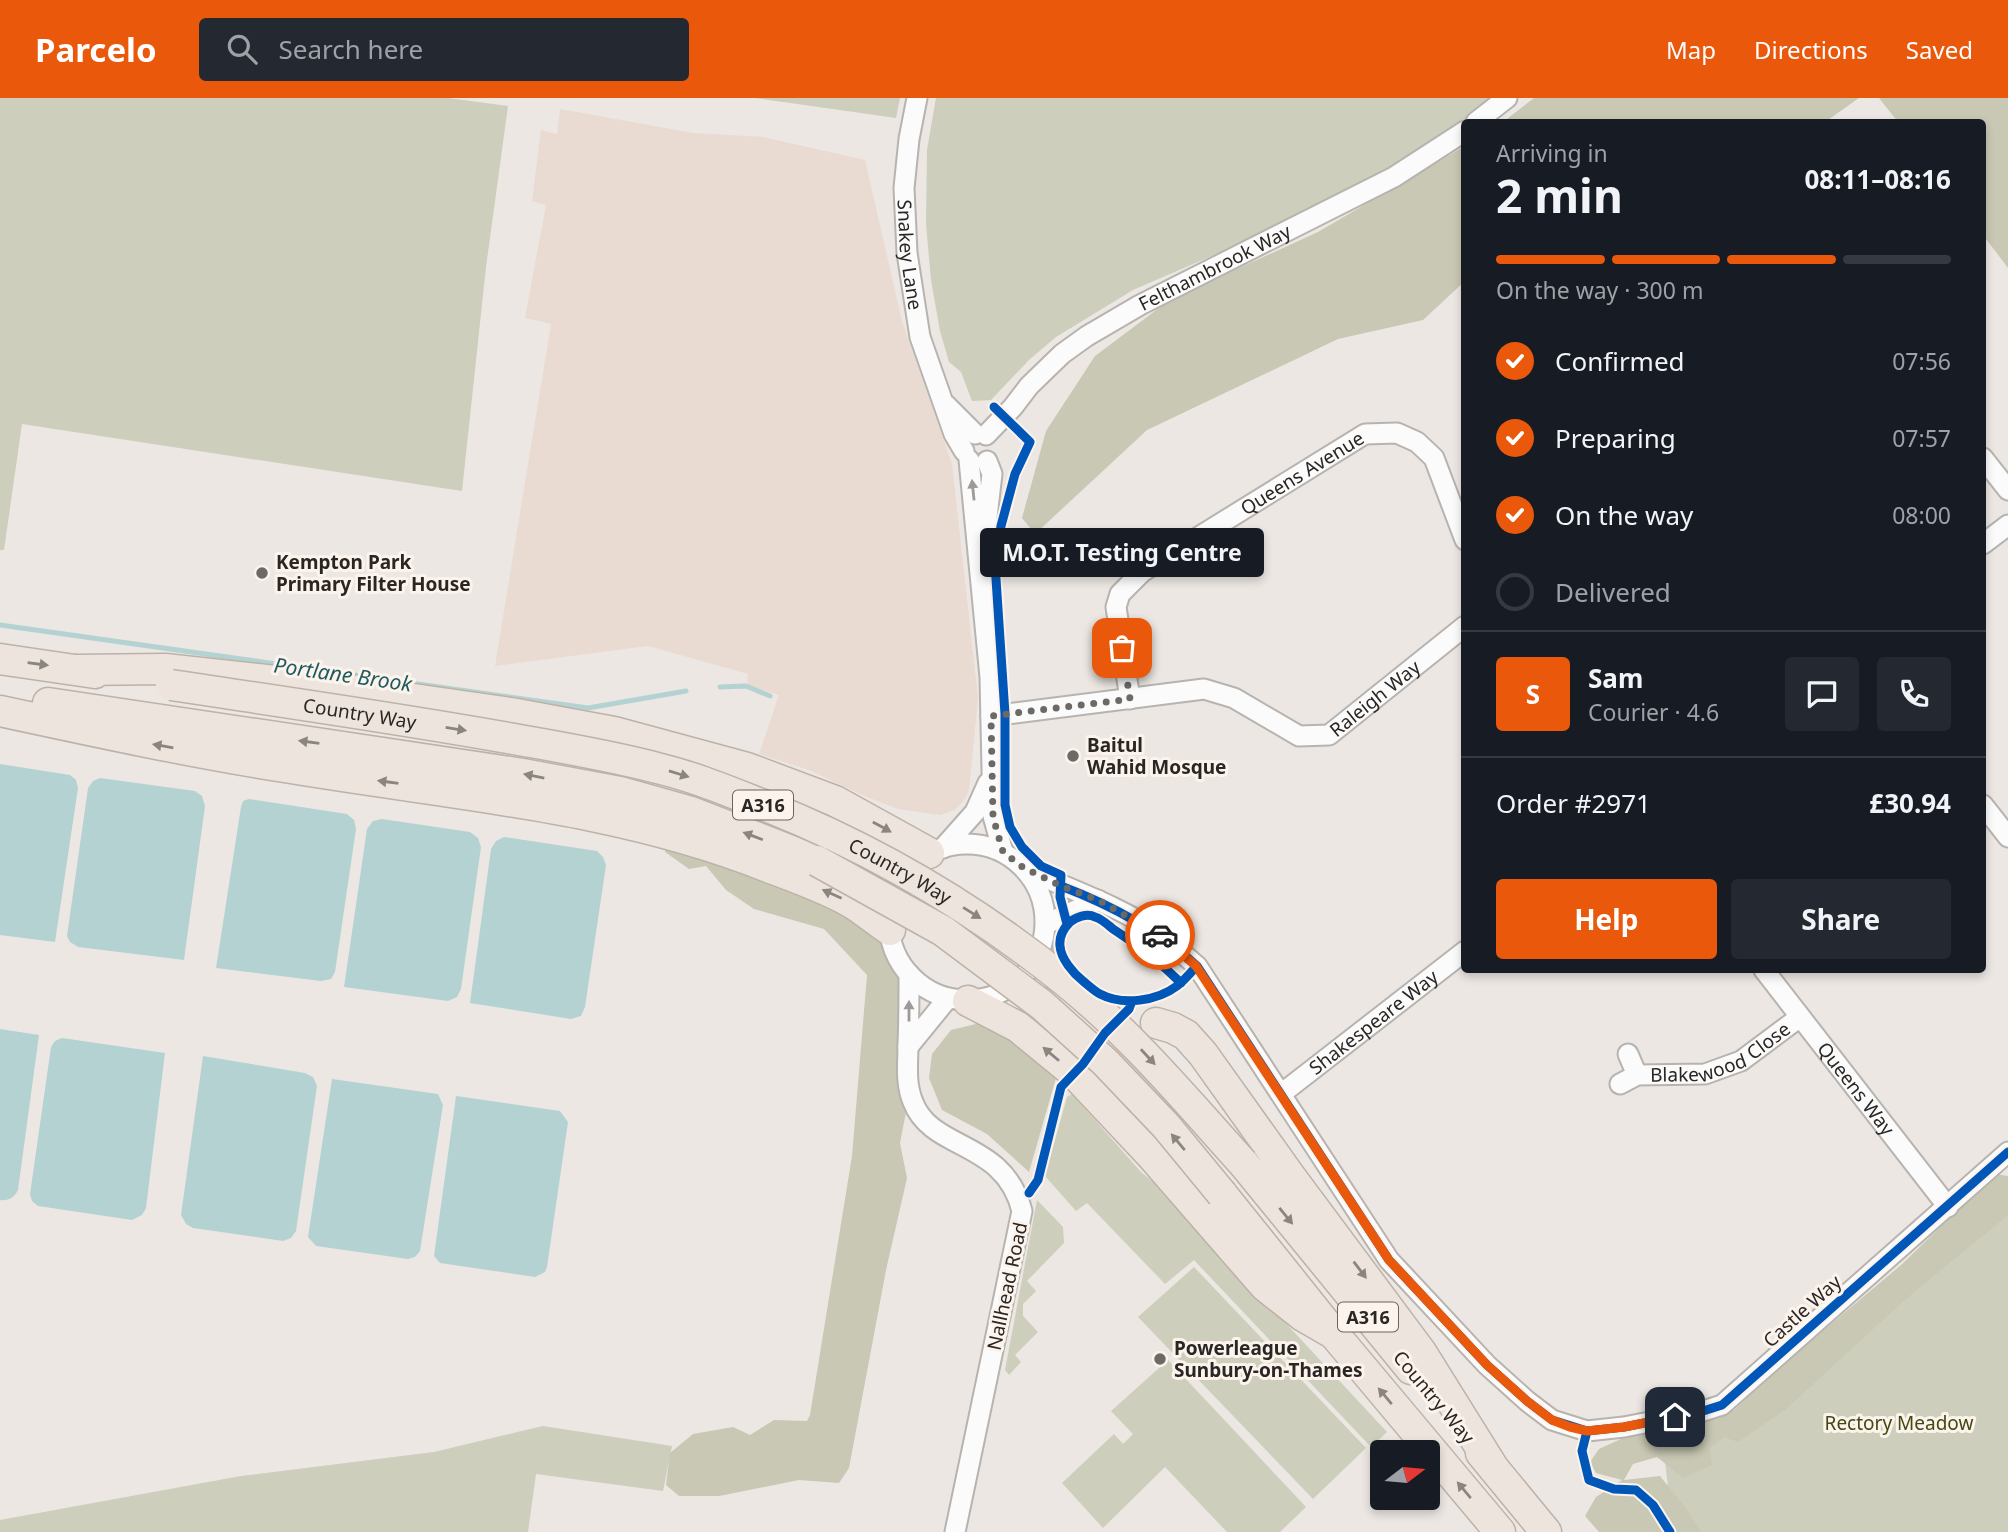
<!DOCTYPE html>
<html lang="en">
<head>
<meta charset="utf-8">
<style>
	:root { --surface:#171b24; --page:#242831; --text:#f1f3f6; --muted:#9ea1a6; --line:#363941; --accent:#ea580c }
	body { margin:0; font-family:"Noto Sans",sans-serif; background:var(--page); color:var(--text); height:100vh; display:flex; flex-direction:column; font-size:26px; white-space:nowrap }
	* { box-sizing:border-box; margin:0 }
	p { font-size:23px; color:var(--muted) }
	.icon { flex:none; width:38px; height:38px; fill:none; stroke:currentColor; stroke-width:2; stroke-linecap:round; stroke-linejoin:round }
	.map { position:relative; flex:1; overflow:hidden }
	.drawer { position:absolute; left:1461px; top:21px; width:525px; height:854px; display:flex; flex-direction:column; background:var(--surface); border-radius:7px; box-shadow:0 4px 10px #0003 }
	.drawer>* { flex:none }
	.needle { width:46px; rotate:74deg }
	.fabs { position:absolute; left:1370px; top:1342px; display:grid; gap:14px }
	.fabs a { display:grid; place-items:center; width:70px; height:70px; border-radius:7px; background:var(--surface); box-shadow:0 4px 10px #0003; font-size:35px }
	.pin { position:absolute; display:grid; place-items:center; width:60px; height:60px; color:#fff; margin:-30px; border-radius:14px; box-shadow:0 4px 10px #0006 }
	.courier { position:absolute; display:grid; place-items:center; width:70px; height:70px; margin:-35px; border:5px solid #ea580c; border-radius:50%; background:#fff; color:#222; box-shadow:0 2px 9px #0007 }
	.bubble { position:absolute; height:49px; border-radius:7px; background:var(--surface); box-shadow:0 4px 10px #0003; font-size:23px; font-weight:700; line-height:49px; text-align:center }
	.head em { font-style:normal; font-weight:700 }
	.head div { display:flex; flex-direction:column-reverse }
	.head { display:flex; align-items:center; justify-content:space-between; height:119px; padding:0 35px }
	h1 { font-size:46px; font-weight:700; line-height:52px }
	.bar { display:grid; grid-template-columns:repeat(4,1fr); gap:10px 7px; align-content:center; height:84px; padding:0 35px }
	.bar i { height:9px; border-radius:5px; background:var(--line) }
	.bar .active { background:var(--accent) }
	.bar p { grid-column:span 4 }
	.line { display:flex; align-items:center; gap:18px; padding:0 35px; border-top:2px solid var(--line) }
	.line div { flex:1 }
	.round { display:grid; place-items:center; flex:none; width:74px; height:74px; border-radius:7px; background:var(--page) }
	ol { padding:0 35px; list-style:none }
	li { display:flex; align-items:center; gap:21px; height:77px }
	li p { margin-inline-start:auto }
	li .icon { padding:7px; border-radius:50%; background:var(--accent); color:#fff; stroke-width:4 }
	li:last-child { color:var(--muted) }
	li i { width:38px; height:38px; border:4px solid var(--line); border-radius:50% }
	.action { display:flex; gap:14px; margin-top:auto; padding:14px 35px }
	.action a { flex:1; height:80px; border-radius:7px; background:var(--accent); color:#fff; font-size:28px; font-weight:700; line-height:80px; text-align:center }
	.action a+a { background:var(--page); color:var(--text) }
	header { display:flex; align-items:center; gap:42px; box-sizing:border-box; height:98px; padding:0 35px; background:var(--accent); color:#fff }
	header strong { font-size:33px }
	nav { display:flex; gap:38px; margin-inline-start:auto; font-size:24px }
	.search { width:490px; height:63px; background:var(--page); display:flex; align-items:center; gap:18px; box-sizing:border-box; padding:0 24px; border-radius:7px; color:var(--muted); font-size:26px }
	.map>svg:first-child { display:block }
	.industrial { fill:#eadbd2 }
	.green { fill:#cdcebb }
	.forest { fill:#c8c8b4 }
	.water { fill:#b5d2d3 }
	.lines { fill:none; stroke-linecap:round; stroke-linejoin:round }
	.stream { stroke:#b5d2d3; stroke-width:5 }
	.highway-tunnel { stroke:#c5c0bc; stroke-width:30; stroke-dasharray:30 15; stroke-linecap:butt }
	.minor-casing { stroke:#b7b3af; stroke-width:23 }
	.highway-casing { stroke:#bdb2a8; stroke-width:33 }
	.minor { stroke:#fcfbfb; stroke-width:19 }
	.highway { stroke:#ede4dd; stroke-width:30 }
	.highway-bridge-casing { stroke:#bdb2a8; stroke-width:33; stroke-linecap:butt }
	.highway-bridge { stroke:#ede4dd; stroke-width:30 }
	.cycleway-casing { stroke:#fcf4ec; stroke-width:13 }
	.cycleway { stroke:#0057b8; stroke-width:9 }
	.oneway { fill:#9d9b9a }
	.oneway2 { fill:#8b8580 }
	.done { stroke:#6d6a66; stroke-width:7; stroke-dasharray:0 12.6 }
	.route { stroke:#ea580c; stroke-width:9 }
	.poi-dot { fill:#6d6a66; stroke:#fcf4ec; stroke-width:2.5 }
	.labels { text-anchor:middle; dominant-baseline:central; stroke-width:6; stroke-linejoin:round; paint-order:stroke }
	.shield { fill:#fcf4ec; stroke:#68645f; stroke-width:2 }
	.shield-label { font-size:18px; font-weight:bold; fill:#292623 }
	.street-label { font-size:19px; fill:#292623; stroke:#fcf4ec }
	.poi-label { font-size:19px; font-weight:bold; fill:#292623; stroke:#fcf4ec; text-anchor:start }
	.park-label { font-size:19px; fill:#434912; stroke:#fcf4ec }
	.water-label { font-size:21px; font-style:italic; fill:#1e5a5e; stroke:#fcf4ec }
</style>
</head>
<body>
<header>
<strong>Parcelo</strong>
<div class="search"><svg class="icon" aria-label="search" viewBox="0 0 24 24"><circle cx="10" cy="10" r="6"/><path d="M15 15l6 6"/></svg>Search here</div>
<nav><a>Map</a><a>Directions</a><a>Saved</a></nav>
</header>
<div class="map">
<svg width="2008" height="1434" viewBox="0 0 2008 1434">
	<rect width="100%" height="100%" fill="#ece7e2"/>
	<!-- industrial -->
	<path class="industrial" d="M560,11L693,35L763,39L865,62L902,223L952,366L978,600L969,692L965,701L955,712L940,717L898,711L862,697L809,672L759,656L779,597L747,587L748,576L648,548L495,568L551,226L525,220L546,107L532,103L541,32L557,36Z"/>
	<!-- green -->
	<path class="green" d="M0,0H448L508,8L486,169L462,393L22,326L4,452H0Z
		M755,0H900L896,20Z
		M936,0H1507L1394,79L1133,192L1056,239L1029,262L991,302L972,303L961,274L949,264L940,233L931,182L926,126L927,52Z
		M1072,996L1141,1074L1185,1110L1241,1177L1387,1334L1371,1349L1194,1162L1165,1186L1087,1105L1076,1113L1045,1078L1067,999Z
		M2008,1082V1434H1688L1670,1406L1665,1363L1729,1329Z
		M1037,1102L1063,1129L1064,1145L1027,1183L1036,1193L1023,1206V1218L1038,1234L1015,1257L1021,1264L1009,1277L1005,1272Z
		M1194,1169L1366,1350L1313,1401L1138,1219Z
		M1168,1262L1306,1409L1280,1434H1227L1165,1369L1103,1430L1062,1385L1114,1336L1123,1346L1133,1336L1111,1313Z
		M543,1328L672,1348L663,1393L536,1376L528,1434H0V1422L241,1378L434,1354Z"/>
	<!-- forest -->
	<path class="forest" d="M1534,0H1859L1825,24H1503Z
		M1879,0H2008V170L1983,137V24H1898Z
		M1465,48V183L1423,222L1338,241L1147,332L1035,436L1022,420L1046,333L1095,258L1171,201L1318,134Z
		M670,743L798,790L882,839L905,884L898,971L906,1014L900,1045L907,1080L886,1172L849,1370L839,1385L799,1382L719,1398H679L666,1387L670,1355L693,1336L733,1329L750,1337L774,1322L807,1323L810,1317L852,1058L867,877L824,831L754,811L726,792L706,768L689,771L665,754Z
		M980,925L1006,932L1058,973L1029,1074L987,1036L942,1012L929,980L932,956L951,932Z
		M1995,1076L2008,1078V1117L1907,1200L1786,1311L1738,1344L1724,1339L1710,1350L1712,1367L1683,1380L1657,1359L1633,1366L1624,1382L1660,1378L1688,1413L1701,1434H1599L1585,1418L1596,1399L1622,1382L1596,1375L1590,1364L1599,1351L1656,1325L1700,1326L1734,1312L1793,1258L1901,1167Z"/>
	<!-- water -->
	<path class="water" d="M0,666L70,677L76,682L78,690L55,844L0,837Z
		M100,680L195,693L202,698L205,708L184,862L78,849L70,844L67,838L88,690L93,683Z
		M249,701L347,716L354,722L356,731L335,874L331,881L321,883L216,870L241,709L243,703Z
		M382,721L470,734L478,740L481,749L461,891L457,899L448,903L344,889L367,731L373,723Z
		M504,739L597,753L603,759L606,767L585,909L581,918L571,921L470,905L491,751L496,743Z
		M0,931L39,937L18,1092C14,1100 9,1103 0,1102Z
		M62,940L165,955L146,1110L142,1117L132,1122L38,1108L32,1103L30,1096L51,949L55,943Z
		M203,958L305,975L313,979L317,988L296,1133L291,1140L283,1143L193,1130L186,1126L181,1117Z
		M332,981L438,996L443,1007L420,1153L415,1159L408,1161L316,1148L308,1139Z
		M456,998L560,1013L568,1024L547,1169L545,1174L535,1179L440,1165L434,1158Z"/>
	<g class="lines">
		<!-- stream -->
		<path class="stream" d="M0,527L588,610L686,593
			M720,589L746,588L770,598"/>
		<!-- highway-tunnel -->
		<path class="highway-tunnel" d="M1044,838L1061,888"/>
		<defs>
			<g id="minor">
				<path id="s1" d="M917,0L909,41L904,90L907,155L920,239L954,336L964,353"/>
				<path d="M1476,24L1507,0"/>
				<path d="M946,307L975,336"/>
				<path id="s2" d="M986,337L1013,309L1029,288L1062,256L1087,238L1140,207L1394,79L1465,33"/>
				<path d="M1983,360L2008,392"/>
				<path d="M969,362L990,579L993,718L1003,754"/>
				<path d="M985,436L992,376L987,363"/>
				<path d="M1983,446L2008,427"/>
				<path id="s3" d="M1130,601L1116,509L1120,496L1142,474L1365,336L1397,335L1417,344L1434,360L1465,442"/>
				<path id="s4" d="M991,618L1204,591L1234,600L1299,638L1329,637L1465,528"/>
				<path d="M1983,707L2008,739"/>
				<circle cx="967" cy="824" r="78"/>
				<path d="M943,750L975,714L988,685"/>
				<path d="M1024,770C1067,791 1115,806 1155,833C1170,844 1183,856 1197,868L1389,1162L1487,1267L1527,1303L1552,1322L1587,1333L1624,1329L1700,1314L1722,1307L2008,1054"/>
				<path d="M1046,826L1098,802"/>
				<path id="s5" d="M1764,872L1948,1109"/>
				<path d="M909,876C909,899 909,923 908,946C908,966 905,985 913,1004C932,1054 1004,1041 1022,1113L955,1434"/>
				<path d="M908,949L948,900"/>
				<path d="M1628,956L1637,977"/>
				<path id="s6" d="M1620,986L1637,977L1705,976L1741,963L1800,919"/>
				<path id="s7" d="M1281,996L1465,853"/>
			</g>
			<path id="highway" d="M0,561L95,575
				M76,572L165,571L330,589L511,615L614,634L747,670L835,703L929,755
				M48,605L523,676L620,694L691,714L817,763
				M0,613C97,634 194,655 291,670C452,697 615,708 768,769C794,779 832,792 855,807C867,815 878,824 890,832
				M968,903L1018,929L1074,975L1151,1057L1265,1188L1303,1218L1334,1236
				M1156,925L1173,930L1186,937L1203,956L1290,1078L1421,1254L1494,1371
				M1243,1065L1411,1271
				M1222,1096L1334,1236L1500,1434
				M1481,1355L1546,1434"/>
		</defs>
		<!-- minor casing -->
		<use href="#minor" class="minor-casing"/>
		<!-- highway casing -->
		<use href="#highway" class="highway-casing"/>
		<!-- minor -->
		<use href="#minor" class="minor"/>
		<!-- highway -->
		<use href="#highway" class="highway"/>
		<defs>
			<g id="highway-bridge">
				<path id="s8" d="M171,587C283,604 396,620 508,640C558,649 608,657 657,670C695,679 730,694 766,708C874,751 974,810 1065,883C1131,936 1186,1002 1243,1065"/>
				<path d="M817,763L943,833L1042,907L1105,964L1166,1028L1222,1096"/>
			</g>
		</defs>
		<!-- highway-bridge casing -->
		<use href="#highway-bridge" class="highway-bridge-casing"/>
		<!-- highway-bridge -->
		<use href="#highway-bridge" class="highway-bridge"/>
		<defs>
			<path id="cycleway" d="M994,309L1030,344L1015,376L1001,428L995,466L1005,616V707L1010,729L1022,749L1041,768L1061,777L1060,799L1067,826
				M1061,788C1111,807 1157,831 1197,868L1389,1162L1487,1267L1527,1303L1552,1322L1587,1333L1624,1329L1700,1314L1722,1307L2008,1054
				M1181,885C1160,864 1138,847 1113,831C1108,827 1102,821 1095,819C1087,815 1076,819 1070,824C1064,830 1059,839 1060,848C1061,861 1073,875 1083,883C1088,887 1094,893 1100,896C1123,908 1157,903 1177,888C1185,882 1190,875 1197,868
				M1029,1095L1038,1082L1061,989L1083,966L1105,935L1129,911L1132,903
				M1587,1333L1582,1353L1589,1382L1614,1391L1636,1392L1653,1407L1670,1434"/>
		</defs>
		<!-- cycleway casing -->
		<use href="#cycleway" class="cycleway-casing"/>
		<!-- cycleway -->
		<use href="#cycleway" class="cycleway"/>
	</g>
	<!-- one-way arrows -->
	<defs><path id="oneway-solid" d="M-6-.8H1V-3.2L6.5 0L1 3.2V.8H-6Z" transform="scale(1.75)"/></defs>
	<g class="oneway">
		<use href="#oneway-solid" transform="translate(973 392) rotate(-96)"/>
		<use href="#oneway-solid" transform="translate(909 913) rotate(-90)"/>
	</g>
	<g class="oneway2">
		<use href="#oneway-solid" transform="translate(38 566) rotate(8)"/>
		<use href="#oneway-solid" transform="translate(456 631) rotate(9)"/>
		<use href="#oneway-solid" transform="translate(309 644) rotate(-172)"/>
		<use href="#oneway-solid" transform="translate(163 648) rotate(-170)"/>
		<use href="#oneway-solid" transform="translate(679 676) rotate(17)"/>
		<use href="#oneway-solid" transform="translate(534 678) rotate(-169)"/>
		<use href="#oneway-solid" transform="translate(388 684) rotate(-172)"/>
		<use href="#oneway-solid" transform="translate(882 729) rotate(29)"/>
		<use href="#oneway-solid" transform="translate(753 738) rotate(-159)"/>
		<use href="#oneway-solid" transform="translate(832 796) rotate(-156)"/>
		<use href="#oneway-solid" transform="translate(972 815) rotate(32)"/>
		<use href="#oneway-solid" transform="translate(1051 956) rotate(-140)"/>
		<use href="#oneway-solid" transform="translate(1148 959) rotate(47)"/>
		<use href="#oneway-solid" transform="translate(1178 1044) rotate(-130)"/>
		<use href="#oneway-solid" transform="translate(1286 1118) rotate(51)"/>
		<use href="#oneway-solid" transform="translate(1360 1172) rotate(53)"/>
		<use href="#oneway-solid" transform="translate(1385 1298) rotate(-130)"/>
		<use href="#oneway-solid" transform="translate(1464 1392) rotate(-130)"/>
	</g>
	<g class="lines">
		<!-- done -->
		<path class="done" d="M1122,550L1130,601L991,618L993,719L1003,754L1024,770L1061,788L1098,802L1160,837"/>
		<!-- route -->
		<path class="route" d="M1160,837L1196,868L1389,1162L1487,1267L1527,1303L1552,1322L1570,1329L1587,1333L1624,1329L1675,1319"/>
	</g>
	<!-- markers -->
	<g class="poi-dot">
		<circle cx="262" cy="475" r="7"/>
		<circle cx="1073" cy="658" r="7"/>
		<circle cx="1160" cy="1261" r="7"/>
	</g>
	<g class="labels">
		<!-- shield labels -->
		<g class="shield">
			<rect x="733" y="692.5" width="60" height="29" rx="5"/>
			<rect x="1338" y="1204.5" width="60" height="29" rx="5"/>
		</g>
		<g class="shield-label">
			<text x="763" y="707">A316</text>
			<text x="1368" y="1219">A316</text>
		</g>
		<!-- street labels -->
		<g class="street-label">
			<text stroke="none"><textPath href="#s1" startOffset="158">Snakey Lane</textPath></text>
			<text stroke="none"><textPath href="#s2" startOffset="287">Felthambrook Way</textPath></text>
			<text stroke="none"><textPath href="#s3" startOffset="326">Queens Avenue</textPath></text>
			<text stroke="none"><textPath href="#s4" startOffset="410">Raleigh Way</textPath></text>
			<text stroke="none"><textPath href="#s8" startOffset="191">Country Way</textPath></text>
			<text stroke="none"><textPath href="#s8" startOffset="758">Country Way</textPath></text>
			<text stroke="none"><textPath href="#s7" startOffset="117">Shakespeare Way</textPath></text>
			<text stroke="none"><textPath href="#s6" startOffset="108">Blakewood Close</textPath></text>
			<text stroke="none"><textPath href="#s5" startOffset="150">Queens Way</textPath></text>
			<text transform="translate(1007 1188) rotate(-78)">Nallhead Road</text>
			<text transform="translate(1802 1213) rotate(-42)">Castle Way</text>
			<text transform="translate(1434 1299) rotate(50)">Country Way</text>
		</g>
		<!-- poi labels -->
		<g class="poi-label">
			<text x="276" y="464">Kempton Park<tspan x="276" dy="22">Primary Filter House</tspan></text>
			<text x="1087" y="647">Baitul<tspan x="1087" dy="22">Wahid Mosque</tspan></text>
			<text x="1174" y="1250">Powerleague<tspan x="1174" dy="22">Sunbury-on-Thames</tspan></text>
		</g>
		<!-- park labels -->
		<g class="park-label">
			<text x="1899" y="1325">Rectory Meadow</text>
		</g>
		<!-- water labels -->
		<g class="water-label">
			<text transform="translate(343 576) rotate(8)">Portlane Brook</text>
		</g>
	</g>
</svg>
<div class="fabs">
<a><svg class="needle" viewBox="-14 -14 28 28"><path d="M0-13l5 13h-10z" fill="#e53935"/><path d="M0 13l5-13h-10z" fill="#9ea1a6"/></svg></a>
</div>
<div class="pin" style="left:1122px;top:550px;background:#ea580c"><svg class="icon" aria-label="bag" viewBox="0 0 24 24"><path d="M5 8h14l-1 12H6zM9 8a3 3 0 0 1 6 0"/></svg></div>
<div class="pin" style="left:1675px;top:1319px;background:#1f2937"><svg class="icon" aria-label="home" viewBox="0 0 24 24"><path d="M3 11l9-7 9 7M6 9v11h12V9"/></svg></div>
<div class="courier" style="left:1160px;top:837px"><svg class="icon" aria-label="car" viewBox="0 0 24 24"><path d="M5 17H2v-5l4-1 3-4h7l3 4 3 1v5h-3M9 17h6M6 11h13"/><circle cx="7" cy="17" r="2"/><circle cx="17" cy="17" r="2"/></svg></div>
<div class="bubble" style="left:980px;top:430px;width:284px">M.O.T. Testing Centre</div>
<section class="drawer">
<div class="head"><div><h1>2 min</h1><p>Arriving in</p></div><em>08:11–08:16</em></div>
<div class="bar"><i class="active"></i><i class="active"></i><i class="active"></i><i></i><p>On the way · 300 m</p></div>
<ol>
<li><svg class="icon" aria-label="check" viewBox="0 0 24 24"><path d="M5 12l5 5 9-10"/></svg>Confirmed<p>07:56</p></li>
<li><svg class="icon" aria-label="check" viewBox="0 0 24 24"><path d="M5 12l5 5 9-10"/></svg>Preparing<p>07:57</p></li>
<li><svg class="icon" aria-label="check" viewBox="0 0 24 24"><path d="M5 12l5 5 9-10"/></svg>On the way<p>08:00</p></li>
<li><i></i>Delivered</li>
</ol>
<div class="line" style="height:126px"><b class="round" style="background:var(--accent);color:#fff">S</b><div><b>Sam</b><p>Courier · 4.6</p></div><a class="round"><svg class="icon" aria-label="chat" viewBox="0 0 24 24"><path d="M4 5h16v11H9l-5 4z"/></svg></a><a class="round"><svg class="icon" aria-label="phone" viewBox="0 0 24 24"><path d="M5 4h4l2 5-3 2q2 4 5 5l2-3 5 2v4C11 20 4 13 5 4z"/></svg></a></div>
<div class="line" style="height:91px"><div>Order #2971</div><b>£30.94</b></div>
<div class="action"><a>Help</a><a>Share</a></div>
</section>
</div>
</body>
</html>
